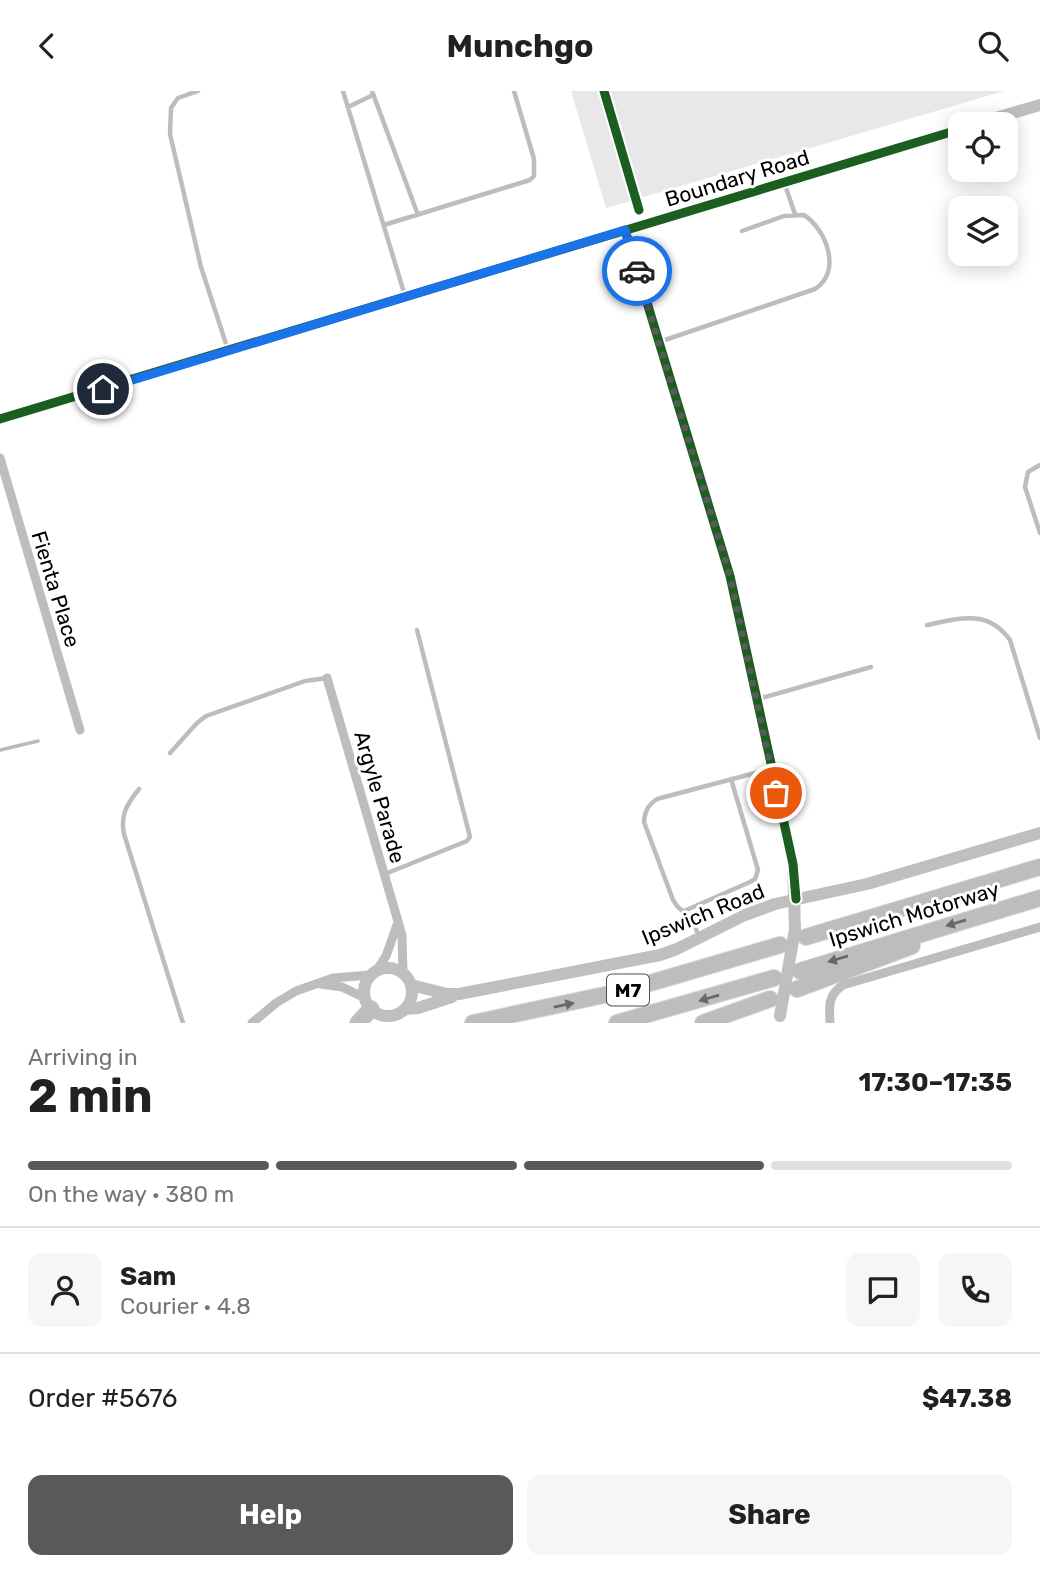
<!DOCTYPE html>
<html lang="en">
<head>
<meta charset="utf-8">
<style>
	:root { --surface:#fff; --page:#f6f6f6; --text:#202124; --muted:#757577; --line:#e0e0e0; --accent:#595959 }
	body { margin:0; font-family:Rubik,sans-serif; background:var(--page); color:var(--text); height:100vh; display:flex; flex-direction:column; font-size:26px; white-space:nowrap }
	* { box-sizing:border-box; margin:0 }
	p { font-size:23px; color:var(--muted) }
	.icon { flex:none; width:38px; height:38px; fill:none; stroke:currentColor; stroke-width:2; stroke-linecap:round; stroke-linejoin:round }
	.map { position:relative; height:932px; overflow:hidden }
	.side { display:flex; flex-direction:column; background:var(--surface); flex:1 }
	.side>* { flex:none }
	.controls { position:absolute; left:948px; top:21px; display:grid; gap:14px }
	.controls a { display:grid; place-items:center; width:70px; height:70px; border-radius:14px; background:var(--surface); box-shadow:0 4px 18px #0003; font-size:35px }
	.pin { position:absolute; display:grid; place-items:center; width:60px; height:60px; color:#fff; margin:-30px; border:4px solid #fff; border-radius:50%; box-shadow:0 2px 7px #0007 }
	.courier { position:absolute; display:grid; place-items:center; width:70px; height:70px; margin:-35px; border:5px solid #1a73e8; border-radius:50%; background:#fff; color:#222; box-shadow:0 2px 9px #0007 }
	.overview em { font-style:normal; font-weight:700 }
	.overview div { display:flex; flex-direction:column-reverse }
	.overview { display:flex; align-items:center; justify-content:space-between; height:119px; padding:0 28px }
	h1 { font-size:46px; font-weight:700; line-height:52px }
	.bar { display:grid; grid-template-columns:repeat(4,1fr); gap:10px 7px; align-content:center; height:84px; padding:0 28px }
	.bar i { height:9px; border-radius:5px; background:var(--line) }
	.bar .selected { background:var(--accent) }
	.bar p { grid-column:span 4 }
	.line { display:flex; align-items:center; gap:18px; padding:0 28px; border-top:2px solid var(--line) }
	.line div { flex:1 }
	.round { display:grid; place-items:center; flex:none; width:74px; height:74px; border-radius:14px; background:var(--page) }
	.cta { display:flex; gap:14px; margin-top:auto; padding:14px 28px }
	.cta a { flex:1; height:80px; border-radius:14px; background:var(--accent); color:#fff; font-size:28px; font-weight:700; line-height:80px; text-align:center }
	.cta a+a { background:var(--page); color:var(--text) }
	header { display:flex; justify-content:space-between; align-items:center; height:91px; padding:0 28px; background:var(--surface); font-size:32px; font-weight:700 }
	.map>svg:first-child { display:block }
	.green { fill:#e8e8e8 }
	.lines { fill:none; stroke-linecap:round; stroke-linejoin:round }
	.stream { stroke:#bababa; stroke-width:3.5 }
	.highway-casing { stroke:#dbdbdb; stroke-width:18 }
	.lane { stroke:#bdbdbd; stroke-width:4.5 }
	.street { stroke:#bdbdbd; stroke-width:9 }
	.secondary { stroke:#bfbfbf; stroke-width:12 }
	.highway { stroke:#bdbdbd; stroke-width:16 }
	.secondary-bridge { stroke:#bfbfbf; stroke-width:12 }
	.cycleway-casing { stroke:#fff; stroke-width:13 }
	.cycleway { stroke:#1b5e20; stroke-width:9 }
	.oneway { fill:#686868 }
	.done { stroke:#595959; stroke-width:7; stroke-dasharray:0 12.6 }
	.route { stroke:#1a73e8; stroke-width:9 }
	.labels { text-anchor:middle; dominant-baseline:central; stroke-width:6; stroke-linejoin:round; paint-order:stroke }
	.shield { fill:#fff; stroke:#4c4c4c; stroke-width:2 }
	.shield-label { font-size:19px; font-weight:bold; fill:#000 }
	.street-label { font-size:21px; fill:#000; stroke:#fff }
</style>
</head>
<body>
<header><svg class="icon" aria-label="back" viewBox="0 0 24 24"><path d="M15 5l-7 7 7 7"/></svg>Munchgo<svg class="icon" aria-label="search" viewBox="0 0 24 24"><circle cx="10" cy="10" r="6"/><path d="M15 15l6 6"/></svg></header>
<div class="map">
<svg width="1040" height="932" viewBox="0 0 1040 932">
	<rect width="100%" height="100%" fill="#fff"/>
	<!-- green -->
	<path class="green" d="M571,0H1004L606,117Z"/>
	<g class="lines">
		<!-- stream -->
		<path class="stream" d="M0,659L38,650"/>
		<defs>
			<path id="highway" d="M806,846L1040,776
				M800,880L1040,807
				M797,898L912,855
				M358,932L371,918
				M473,932L623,900L780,854
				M617,932L774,887
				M703,932L770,908"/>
		</defs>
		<!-- highway casing -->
		<use href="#highway" class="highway-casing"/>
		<!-- lane -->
		<path class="lane" d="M198,0L178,7L171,17L170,43L201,176L228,259
			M343,0L405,205
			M372,0L418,124
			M348,16L373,4
			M785,94L795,123
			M384,134L530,89L534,85V68L514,0
			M662,250L815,198C842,181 827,139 804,124L784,125L742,140
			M1040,374L1028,381L1025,396L1040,442
			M927,534C960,527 988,518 1010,549L1040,647
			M758,608L871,576
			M170,662L197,632L206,625L305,590L327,587
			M139,698C127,713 120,724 124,743L183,932
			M385,783L467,750L470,746L417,539
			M684,820L750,791L755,788L758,779L731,688
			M699,846L693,830L677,815L673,809L644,731C645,720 648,714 657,708L770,678"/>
		<!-- street -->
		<path class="street" d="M0,367L80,639
			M327,587L402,844L403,882
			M377,879L386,865L397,834
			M321,893L342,896L365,907
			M252,932L276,912L296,900L333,887L371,884
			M830,932C829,915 828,904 843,894L1040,836"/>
		<!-- secondary -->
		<path class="secondary" d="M975,33L1040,14
			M625,139L730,485L793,773L795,838
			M0,328L961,38
			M364 901a24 24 0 1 1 48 0a24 24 0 1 1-48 0Z
			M411,894L447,903H459L660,864L677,858L745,824L775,813L867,793L1040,742
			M405,918L418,917L452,906"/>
		<!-- highway -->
		<use href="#highway" class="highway"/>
		<!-- secondary-bridge -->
		<path class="secondary-bridge" d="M780,925L795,838"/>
		<defs>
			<path id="cycleway" d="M604,0L639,119
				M625,139L730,485L793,773L796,808
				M0,328L961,38"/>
		</defs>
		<!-- cycleway casing -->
		<use href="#cycleway" class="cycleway-casing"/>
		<!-- cycleway -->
		<use href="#cycleway" class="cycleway"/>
	</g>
	<!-- one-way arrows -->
	<defs><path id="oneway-solid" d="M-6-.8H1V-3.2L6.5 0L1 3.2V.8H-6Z" transform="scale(1.75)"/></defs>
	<g class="oneway">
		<use href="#oneway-solid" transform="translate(956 832) rotate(163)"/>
		<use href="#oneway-solid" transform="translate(838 868) rotate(163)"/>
		<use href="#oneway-solid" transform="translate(709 907) rotate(164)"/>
		<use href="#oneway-solid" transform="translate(564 914) rotate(-12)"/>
	</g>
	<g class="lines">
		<!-- done -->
		<path class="done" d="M637,180L730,485L776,702"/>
		<!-- route -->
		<path class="route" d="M103,298L625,139L637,180"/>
	</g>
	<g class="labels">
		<!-- shield labels -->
		<rect class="shield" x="607" y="883.5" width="42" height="31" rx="5"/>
		<g class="shield-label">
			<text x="628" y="899">M7</text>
		</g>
		<!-- street labels -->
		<g class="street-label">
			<text transform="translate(737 87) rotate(-17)">Boundary Road</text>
			<text transform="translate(56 498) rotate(73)">Fienta Place</text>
			<text transform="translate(380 706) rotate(74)">Argyle Parade</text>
			<text transform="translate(703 823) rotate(-22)">Ipswich Road</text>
			<text transform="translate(914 823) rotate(-17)">Ipswich Motorway</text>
		</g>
	</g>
</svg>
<div class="controls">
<a><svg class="icon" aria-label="locate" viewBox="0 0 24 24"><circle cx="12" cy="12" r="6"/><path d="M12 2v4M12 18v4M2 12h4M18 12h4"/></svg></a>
<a><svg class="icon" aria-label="layers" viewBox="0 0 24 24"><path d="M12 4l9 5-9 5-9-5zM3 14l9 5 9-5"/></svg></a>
</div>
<div class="pin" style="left:776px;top:702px;background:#ea580c"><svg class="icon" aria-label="bag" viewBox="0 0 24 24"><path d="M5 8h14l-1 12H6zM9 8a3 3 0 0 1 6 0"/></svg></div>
<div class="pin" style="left:103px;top:298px;background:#1f2937"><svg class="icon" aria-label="home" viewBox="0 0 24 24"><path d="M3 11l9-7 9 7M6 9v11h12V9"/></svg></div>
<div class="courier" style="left:637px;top:180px"><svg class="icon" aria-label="car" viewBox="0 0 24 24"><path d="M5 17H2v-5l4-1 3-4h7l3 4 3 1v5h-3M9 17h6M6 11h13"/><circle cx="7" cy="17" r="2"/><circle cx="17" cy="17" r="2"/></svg></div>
</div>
<section class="side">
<div class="overview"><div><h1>2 min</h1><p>Arriving in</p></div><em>17:30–17:35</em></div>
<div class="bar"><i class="selected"></i><i class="selected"></i><i class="selected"></i><i></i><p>On the way · 380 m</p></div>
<div class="line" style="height:126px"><a class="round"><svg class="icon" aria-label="person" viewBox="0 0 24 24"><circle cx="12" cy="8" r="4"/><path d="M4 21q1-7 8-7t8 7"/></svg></a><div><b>Sam</b><p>Courier · 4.8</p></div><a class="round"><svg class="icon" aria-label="chat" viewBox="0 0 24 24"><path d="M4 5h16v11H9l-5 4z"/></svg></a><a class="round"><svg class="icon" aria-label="phone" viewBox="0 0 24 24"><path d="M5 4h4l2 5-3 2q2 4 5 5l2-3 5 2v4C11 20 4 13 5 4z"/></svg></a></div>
<div class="line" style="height:91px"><div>Order #5676</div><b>$47.38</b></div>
<div class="cta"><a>Help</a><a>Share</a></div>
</section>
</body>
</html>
